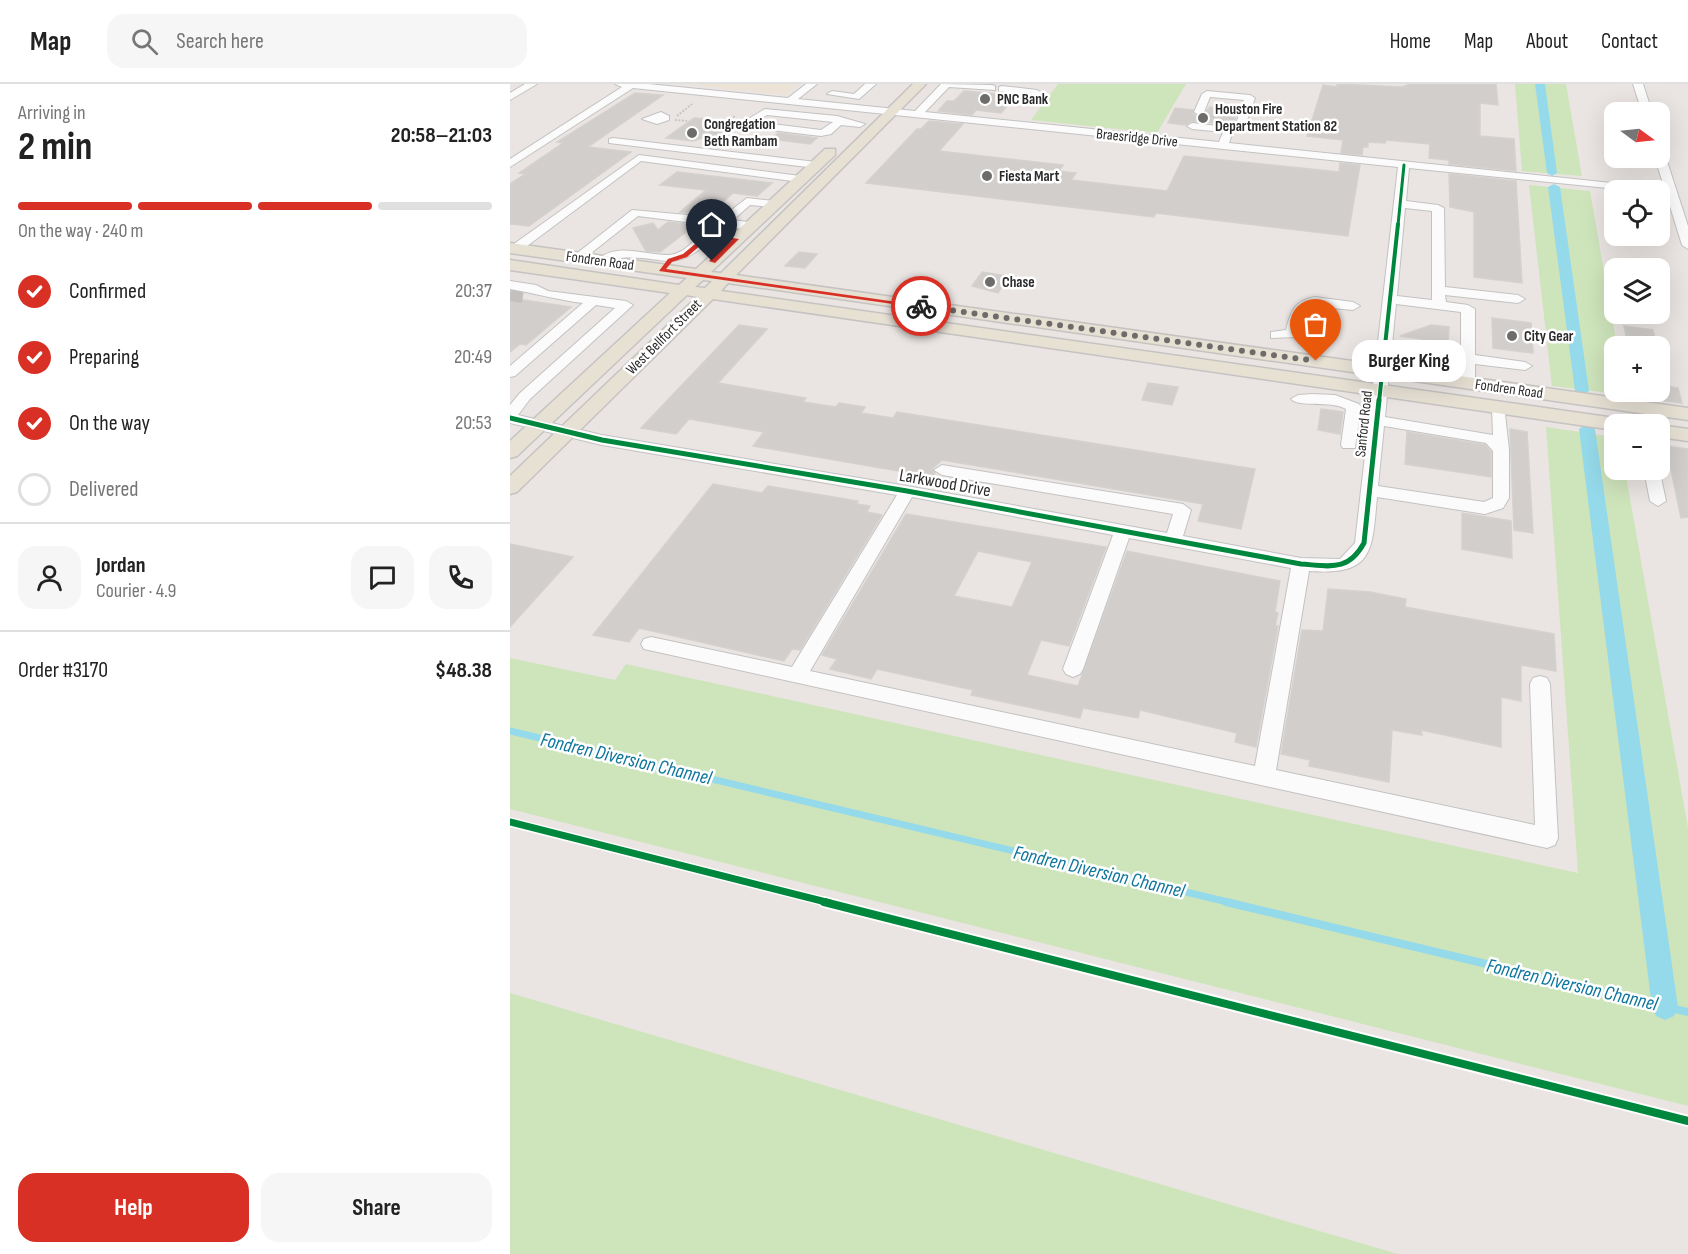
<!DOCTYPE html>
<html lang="en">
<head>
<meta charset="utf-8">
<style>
	:root { --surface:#fff; --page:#f6f6f6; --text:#222; --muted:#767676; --line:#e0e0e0; --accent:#d93025 }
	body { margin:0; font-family:"Sofia Sans Condensed",sans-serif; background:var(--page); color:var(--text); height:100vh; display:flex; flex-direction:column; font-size:22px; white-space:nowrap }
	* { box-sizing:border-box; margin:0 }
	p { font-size:20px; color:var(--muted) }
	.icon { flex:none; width:33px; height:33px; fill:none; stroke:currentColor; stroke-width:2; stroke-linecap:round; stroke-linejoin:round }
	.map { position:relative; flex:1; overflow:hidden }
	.sheet { display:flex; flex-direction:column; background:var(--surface); width:510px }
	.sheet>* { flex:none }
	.needle { width:39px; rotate:105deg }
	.fabs { position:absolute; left:1094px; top:18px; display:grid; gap:12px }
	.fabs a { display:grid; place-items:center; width:66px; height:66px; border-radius:12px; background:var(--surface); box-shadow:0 6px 24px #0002; font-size:30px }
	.pin { position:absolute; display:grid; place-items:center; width:51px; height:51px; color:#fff; margin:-62px -26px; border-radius:50% 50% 50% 0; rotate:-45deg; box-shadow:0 0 6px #0007 }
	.pin .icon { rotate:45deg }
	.courier { position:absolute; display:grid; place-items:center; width:60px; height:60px; margin:-30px; border:4px solid #d93025; border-radius:50%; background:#fff; color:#222; box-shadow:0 2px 8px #0007 }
	.bubble { position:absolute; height:42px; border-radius:18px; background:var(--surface); box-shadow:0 6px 24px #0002; font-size:20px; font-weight:700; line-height:42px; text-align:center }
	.headline em { font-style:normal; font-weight:700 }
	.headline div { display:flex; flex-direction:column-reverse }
	.headline { display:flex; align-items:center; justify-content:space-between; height:102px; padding:0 18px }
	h1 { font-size:39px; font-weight:700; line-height:45px }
	.bar { display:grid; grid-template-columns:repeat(4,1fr); gap:9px 6px; align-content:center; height:72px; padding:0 18px }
	.bar i { height:8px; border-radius:4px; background:var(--line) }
	.bar .selected { background:var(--accent) }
	.bar p { grid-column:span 4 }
	.line { display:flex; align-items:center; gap:15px; padding:0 18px; border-top:2px solid var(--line) }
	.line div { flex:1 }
	.round { display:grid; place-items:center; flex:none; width:63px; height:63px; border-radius:18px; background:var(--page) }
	ol { padding:0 18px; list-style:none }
	li { display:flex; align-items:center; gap:18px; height:66px }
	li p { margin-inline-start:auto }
	li .icon { padding:6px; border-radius:50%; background:var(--accent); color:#fff; stroke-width:4 }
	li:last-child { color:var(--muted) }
	li i { width:33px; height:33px; border:3px solid var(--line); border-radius:50% }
	.button { display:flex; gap:12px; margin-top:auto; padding:12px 18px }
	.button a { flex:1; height:69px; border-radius:18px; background:var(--accent); color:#fff; font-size:24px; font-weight:700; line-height:69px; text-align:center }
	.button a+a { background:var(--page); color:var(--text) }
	header { display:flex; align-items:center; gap:36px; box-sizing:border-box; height:84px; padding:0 30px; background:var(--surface); border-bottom:2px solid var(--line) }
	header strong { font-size:28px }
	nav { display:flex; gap:33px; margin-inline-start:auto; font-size:21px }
	.search { width:420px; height:54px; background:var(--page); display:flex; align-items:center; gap:15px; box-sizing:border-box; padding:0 21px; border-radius:18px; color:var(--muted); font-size:22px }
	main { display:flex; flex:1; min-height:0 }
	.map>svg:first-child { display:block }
	.education { fill:#ece3d6 }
	.green { fill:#cee4bb }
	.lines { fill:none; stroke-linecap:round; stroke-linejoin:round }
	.stream-far1 { stroke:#95daea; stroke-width:7 }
	.stream { stroke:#95daea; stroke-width:8 }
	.canal { fill:#95daea; fill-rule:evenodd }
	.building { fill:#d1cecb; stroke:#d5d1ce; stroke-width:1.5; fill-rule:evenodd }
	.minor-tunnel { stroke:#c4c0bd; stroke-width:14; stroke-dasharray:14 7; stroke-linecap:butt }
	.minor-casing { stroke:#c3c2c2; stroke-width:2 }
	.major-casing { stroke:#c5c3c2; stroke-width:3 }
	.path { stroke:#c6c6c6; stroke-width:2; stroke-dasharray:2 1.5; stroke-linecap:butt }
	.minor { fill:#fcfbfb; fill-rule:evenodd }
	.major { fill:#e7e1d4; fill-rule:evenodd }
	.cycleway-far4-casing { stroke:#fff; stroke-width:5 }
	.cycleway-far3-casing { stroke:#fff; stroke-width:6 }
	.cycleway-far2-casing { stroke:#fff; stroke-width:8 }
	.cycleway-far1-casing { stroke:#fff; stroke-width:10 }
	.cycleway-casing { stroke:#fff; stroke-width:12 }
	.cycleway-far4 { stroke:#00873e; stroke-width:3 }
	.cycleway-far3 { stroke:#00873e; stroke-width:4 }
	.cycleway-far2 { stroke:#00873e; stroke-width:5 }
	.cycleway-far1 { stroke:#00873e; stroke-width:7 }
	.cycleway { stroke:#00873e; stroke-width:8 }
	.route { fill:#d93025 }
	.done { stroke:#6e6c6b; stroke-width:6; stroke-dasharray:0 10.8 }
	.poi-dot { fill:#6e6c6b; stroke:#fff; stroke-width:2 }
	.labels { text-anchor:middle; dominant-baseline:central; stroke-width:5; stroke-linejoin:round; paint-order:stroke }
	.far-poi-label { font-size:15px; font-weight:bold; fill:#2b2b2b; stroke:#fff; text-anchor:start }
	.far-street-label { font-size:15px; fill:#2b2b2b; stroke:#fff }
	.street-label { font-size:18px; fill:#2b2b2b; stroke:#fff }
	.water-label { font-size:20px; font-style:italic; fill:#0e759d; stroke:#fff }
</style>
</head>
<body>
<header>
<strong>Map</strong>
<div class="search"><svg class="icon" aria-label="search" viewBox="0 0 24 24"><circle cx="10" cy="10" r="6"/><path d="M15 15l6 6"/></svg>Search here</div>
<nav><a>Home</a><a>Map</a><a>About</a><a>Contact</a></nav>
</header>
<main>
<section class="sheet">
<div class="headline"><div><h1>2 min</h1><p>Arriving in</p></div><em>20:58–21:03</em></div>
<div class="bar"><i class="selected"></i><i class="selected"></i><i class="selected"></i><i></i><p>On the way · 240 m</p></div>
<ol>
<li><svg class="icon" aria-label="check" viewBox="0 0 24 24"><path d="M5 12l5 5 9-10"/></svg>Confirmed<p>20:37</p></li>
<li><svg class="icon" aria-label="check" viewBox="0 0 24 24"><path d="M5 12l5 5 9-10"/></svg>Preparing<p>20:49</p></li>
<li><svg class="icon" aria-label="check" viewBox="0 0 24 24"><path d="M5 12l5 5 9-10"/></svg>On the way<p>20:53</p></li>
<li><i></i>Delivered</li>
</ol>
<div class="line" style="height:108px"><a class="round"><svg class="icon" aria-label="person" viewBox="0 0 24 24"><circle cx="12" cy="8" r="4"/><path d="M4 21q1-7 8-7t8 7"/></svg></a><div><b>Jordan</b><p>Courier · 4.9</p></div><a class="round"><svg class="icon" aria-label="chat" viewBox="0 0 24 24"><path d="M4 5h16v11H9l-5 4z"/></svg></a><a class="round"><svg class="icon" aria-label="phone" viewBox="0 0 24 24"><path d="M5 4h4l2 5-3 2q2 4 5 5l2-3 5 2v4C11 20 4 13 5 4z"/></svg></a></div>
<div class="line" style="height:78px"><div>Order #3170</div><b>$48.38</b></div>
<div class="button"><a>Help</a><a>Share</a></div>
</section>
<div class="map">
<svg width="1178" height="1170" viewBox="0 0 1178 1170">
	<rect width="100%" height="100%" fill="#eae5e2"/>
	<!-- education -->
	<path class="education" d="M176,0H288L275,11Z"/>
	<!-- green -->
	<path class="green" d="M548,0H676L647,49L521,36Z
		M1005,0H1056L1072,92L1012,87Z
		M1019,101L1080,107L1107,262H1104V308H1114L1115,311L1042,302Z
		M1036,343L1104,353V386H1115L1178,744V1022L0,725V574L105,596L116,580L1068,789Z
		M0,909L888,1170H0Z"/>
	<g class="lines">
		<!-- stream-far1 -->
		<path class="stream-far1" d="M0,647L722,819"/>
		<!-- stream -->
		<path class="stream" d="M716,818L1178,928"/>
		<!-- canal -->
		<path class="canal" d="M1025,0H1035L1047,89L1042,92L1037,89Z
			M1044,100L1050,103L1079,307L1072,311L1065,307L1038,103Z
			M1077,340L1085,345L1168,923L1164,932L1155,936L1146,932L1142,923L1069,345Z"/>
	</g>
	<!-- building -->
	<path class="building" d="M827,0L892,3L900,0H986L988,21L970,19V52L1004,55L1006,87L939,80V76L919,74L920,60L876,56L875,59L858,58V63H853L852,71L831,69L833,56L797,52L813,1L827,3Z
		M454,7L488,10L487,12L505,13L491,29L466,26L462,31L428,27L437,17H444Z
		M125,9L153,11L78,63L121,68L19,142L0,140V100L15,90L9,89L53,59L47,58Z
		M700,23L718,24L727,29L724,38L718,40L682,37L675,41L658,39L665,24L683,26V30L690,33Z
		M184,34L230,38L209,54L195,53L184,57L156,54Z
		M419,37L453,40L429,67L553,81L549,87L566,89L561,96L657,107L674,72L829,88L830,79L850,81L838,152L646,129L644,133L356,99L407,45H411Z
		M268,49L307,54L300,60L261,55Z
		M167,88L262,99L247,112L223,109L198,131L170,128L196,106L150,101Z
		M939,90L1006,97L1012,199L964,193V128L940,123Z
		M158,138L185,141L150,168L136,167L123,144L143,139L148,146Z
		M289,168L307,170L295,184L275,182Z
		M472,188L491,191L499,192L488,209L462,202Z
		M0,214L61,223L16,261L10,260L0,268Z
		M796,228L813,230L808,258L788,256Z
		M982,234L1021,239L1023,269L983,264Z
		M229,241L257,245L208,299L296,314L293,318L326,323L329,319L355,323L351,329L383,334L387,328L745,385L731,445L688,437L693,420L432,376L422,385L425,389L423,393L243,362L254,348L179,335L166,350L131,344Z
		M921,241L939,243L938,259L890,252Z
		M1114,242L1143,246L1147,262H1118Z
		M638,299L668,303L662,321L632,316Z
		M1149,301L1168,304L1172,319L1149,316Z
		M811,325L833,328L830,350L808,346Z
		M1000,345L1017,348L1023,449L1004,446Z
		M897,348L975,361L981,368V393L895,380Z
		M1156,362L1178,365V433L1171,434Z
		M203,400L252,409L258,402L348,417L347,420L360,422L357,428L372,431L290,566L282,565L274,577L129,544L119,558L83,551Z
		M952,429L1001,437L1002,474L952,465Z
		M396,430L596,463L559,562L531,556L517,591L568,602L617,467L770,497L765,528L768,529L765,542H768L746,663L725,658L727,649L630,626L628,634L573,624L570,634L461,611L463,606L367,585L361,595L320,585L327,575L312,571ZM468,467L522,478L502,523L444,512Z
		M0,460L63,473L0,543Z
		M818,505L860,508L896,515L895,523L1044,550L1046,587L1011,581V617L991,613V663L911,646L912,651L882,646L879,698L799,682L800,676L771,670L792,546L813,547Z"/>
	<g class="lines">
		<!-- minor-tunnel -->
		<path class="minor-tunnel" d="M0,210L13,212"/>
		<defs>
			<path id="minor" d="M15,0H27L0,16V9Z
				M105,0H138L278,14L296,0H307L288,15L405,27L431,0L482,1L485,2V6L439,3L415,28L709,58L713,48L682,45L677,42L682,39L718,43L726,40L734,16L700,13L694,28L689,31L684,28L692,10L697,7L740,11L745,14L735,42L723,48L719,59L1149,104L1151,106L1149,108L1117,106L899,84L896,117L928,121L934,124L935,203L1008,211L1015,215L1008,219L935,211L936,218L958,221L965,225V271L1015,278L1022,282L1015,286L965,280V299L958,303L951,299V278L881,269L875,333L983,351L982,324L989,320L994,321L999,366V414L993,424L975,430L867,413C862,467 864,492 799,487L766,686L1025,741L1020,600L1023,594L1030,592L1037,594L1040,600L1048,754L1045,761L1037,764L134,565L131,560L134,555L141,553L282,583L387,411L92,361L0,339V321L10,309L105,224L86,221L5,292L0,293V282L73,219C47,216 25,209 0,205V197L26,201L38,207L116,217L123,221L20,315L8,331L92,351L397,402L657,449L663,430L432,391L424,386L432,381L673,420L681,426L673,452L791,474L830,475L845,459L888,83L123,4L0,83V75L112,3ZM895,124L922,127V216L887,212ZM886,220L951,228V270L882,261ZM874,342L976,359L983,367V414L974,418L868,402ZM402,413L603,451L553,585L556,590L563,593L570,590L573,585L619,454L781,484L745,682L300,587Z
				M355,0H366L349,15L317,10L322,7L344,10Z
				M1123,0H1133L1142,28H1132Z
				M492,2L527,6L532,9L527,12L489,7V3Z
				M255,25L327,32L355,40L350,43L331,41L321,50L311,52L243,44L233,38ZM257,31L323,38L311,46L245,38Z
				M151,28L159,32V36L147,40L132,35Z
				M103,54L306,78L311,81L306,84L99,59V55Z
				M1149,65L1154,68L1178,142V165L1172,161L1145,74H1149Z
				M129,71L290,92L296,95L290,98L131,77L9,168H1V162Z
				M237,114L263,117L269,120L263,123L240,121L223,136L244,139L246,142L240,146L128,132L71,177H63L61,174L122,126L211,134Z
				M199,147L226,151L232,155L226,159L202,155C162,192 154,170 110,174C104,175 99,179 93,181L87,177C105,157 136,172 159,171C177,170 184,152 199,147Z
				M805,213L843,218L850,222L843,226L801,222L794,227L786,253L761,254V248L776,246C781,227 784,217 805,213Z
				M802,310L825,311L849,320L851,323L845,364H833L831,361L836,325C821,316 789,324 781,315L788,311Z
				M1149,384L1156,417L1148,422L1140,417L1134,386Z"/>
			<path id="major" d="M403,0H416L226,191L1178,324V336L218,199L211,207L1105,334L1114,340H1104V346L203,215L7,408L0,410V392L187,213L177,211L7,372L0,374V357L160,209L0,186V176L169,201L177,194L0,169V159L186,185L315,65H325V71L201,188L211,189ZM193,196L202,197L195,204L185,203Z
				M1149,341L1178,345V357L1149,353Z"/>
		</defs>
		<!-- minor casing -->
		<use href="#minor" class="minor-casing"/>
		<!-- major casing -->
		<use href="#major" class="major-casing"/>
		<!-- path -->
		<path class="path" d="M167,32L182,20
			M165,36L177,37
			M212,42L225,32
			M210,44L204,48L212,58"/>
		<!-- minor -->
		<use href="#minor" class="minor"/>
		<!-- major -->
		<use href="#major" class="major"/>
		<defs>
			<path id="cycleway-far4" d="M888,141L894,81"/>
			<path id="cycleway-far3" d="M869,318L888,140"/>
			<path id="cycleway-far2" d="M0,334L92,356L397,407L791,480C820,482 838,488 854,459L869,316"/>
			<path id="cycleway-far1" d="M0,738L320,819"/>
			<path id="cycleway" d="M314,818L1178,1037"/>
		</defs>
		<!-- cycleway-far4 casing -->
		<use href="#cycleway-far4" class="cycleway-far4-casing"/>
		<!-- cycleway-far3 casing -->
		<use href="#cycleway-far3" class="cycleway-far3-casing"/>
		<!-- cycleway-far2 casing -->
		<use href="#cycleway-far2" class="cycleway-far2-casing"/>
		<!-- cycleway-far1 casing -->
		<use href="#cycleway-far1" class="cycleway-far1-casing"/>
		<!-- cycleway casing -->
		<use href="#cycleway" class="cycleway-casing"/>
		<!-- cycleway-far4 -->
		<use href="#cycleway-far4" class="cycleway-far4"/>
		<!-- cycleway-far3 -->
		<use href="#cycleway-far3" class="cycleway-far3"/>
		<!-- cycleway-far2 -->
		<use href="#cycleway-far2" class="cycleway-far2"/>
		<!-- cycleway-far1 -->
		<use href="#cycleway-far1" class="cycleway-far1"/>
		<!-- cycleway -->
		<use href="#cycleway" class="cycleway"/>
	</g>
	<!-- route -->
	<path class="route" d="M197,150L229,155L205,179L199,177L222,156L200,153L177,173L162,178L156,185L415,222L411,224L149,187L158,175L173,170Z"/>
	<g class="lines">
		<!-- done -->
		<path class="done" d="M411,222L806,277"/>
	</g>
	<!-- markers -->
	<g class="poi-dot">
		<circle cx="475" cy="15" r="6"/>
		<circle cx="693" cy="34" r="6"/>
		<circle cx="182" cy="49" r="6"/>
		<circle cx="477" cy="92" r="6"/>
		<circle cx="480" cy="198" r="6"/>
		<circle cx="1002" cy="252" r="6"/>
	</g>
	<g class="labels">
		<!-- far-poi labels -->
		<g class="far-poi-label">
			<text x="487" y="15">PNC Bank</text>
			<text x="705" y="25">Houston Fire<tspan x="705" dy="17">Department Station 82</tspan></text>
			<text x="194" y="40">Congregation<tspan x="194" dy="17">Beth Rambam</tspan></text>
			<text x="489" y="92">Fiesta Mart</text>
			<text x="492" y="198">Chase</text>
			<text x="1014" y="252">City Gear</text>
		</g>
		<!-- far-street labels -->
		<g class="far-street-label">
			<text transform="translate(627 54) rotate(6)">Braesridge Drive</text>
			<text transform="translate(90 177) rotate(8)">Fondren Road</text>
			<text transform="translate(154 253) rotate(-45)">West Bellfort Street</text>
			<text transform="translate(999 305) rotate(8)">Fondren Road</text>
			<text transform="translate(854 340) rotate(-84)">Sanford Road</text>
		</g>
		<!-- street labels -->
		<g class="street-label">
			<text transform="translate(435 399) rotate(10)">Larkwood Drive</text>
		</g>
		<!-- water labels -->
		<g class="water-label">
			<text transform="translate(116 675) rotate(13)">Fondren Diversion Channel</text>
			<text transform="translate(589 788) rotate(13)">Fondren Diversion Channel</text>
			<text transform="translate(1062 901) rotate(13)">Fondren Diversion Channel</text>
		</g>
	</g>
</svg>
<div class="fabs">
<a><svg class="needle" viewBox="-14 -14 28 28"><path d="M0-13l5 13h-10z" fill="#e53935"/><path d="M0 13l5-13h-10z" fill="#767676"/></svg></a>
<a><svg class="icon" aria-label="locate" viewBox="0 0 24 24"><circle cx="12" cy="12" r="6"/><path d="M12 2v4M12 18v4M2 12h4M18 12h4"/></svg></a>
<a><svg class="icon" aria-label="layers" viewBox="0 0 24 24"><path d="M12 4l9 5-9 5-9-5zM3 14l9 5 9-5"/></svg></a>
<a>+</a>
<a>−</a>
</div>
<div class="pin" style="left:806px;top:277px;background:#ea580c"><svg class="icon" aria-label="bag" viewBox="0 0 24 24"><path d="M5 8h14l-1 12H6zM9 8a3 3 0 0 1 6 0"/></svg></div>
<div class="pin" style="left:202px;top:177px;background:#1f2937"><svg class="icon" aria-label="home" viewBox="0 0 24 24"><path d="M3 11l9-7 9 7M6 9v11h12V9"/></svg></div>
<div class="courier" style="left:411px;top:222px"><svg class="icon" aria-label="bike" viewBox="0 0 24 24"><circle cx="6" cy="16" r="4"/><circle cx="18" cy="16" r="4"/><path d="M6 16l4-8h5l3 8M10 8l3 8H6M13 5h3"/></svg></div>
<div class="bubble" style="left:842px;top:256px;width:114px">Burger King</div>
</div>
</main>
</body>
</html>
